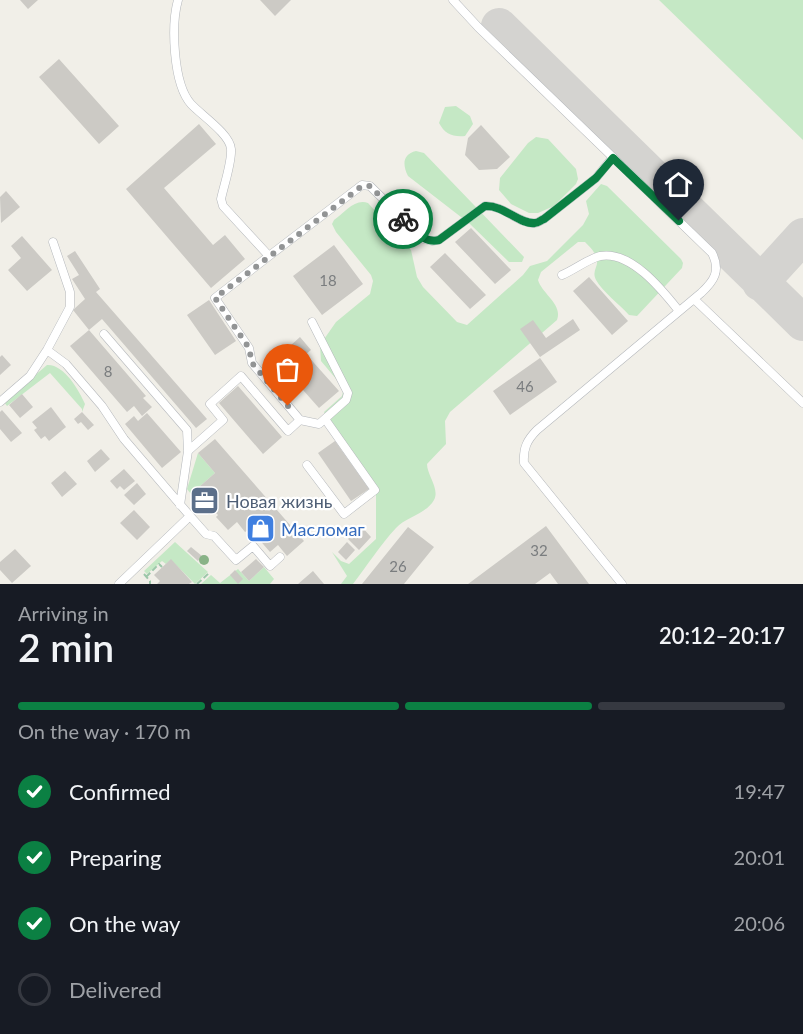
<!DOCTYPE html>
<html lang="en">
<head>
<meta charset="utf-8">
<style>
	:root { --surface:#171b24; --page:#20242c; --text:#f1f3f6; --muted:#9ea1a6; --line:#363941; --accent:#0b8043 }
	body { margin:0; font-family:Lato,sans-serif; background:var(--page); color:var(--text); height:100vh; display:flex; flex-direction:column; font-size:22px; white-space:nowrap }
	* { box-sizing:border-box; margin:0 }
	p { font-size:20px; color:var(--muted) }
	.icon { flex:none; width:33px; height:33px; fill:none; stroke:currentColor; stroke-width:2; stroke-linecap:round; stroke-linejoin:round }
	.map { position:relative; height:584px; overflow:hidden }
	.details { display:flex; flex-direction:column; background:var(--surface); flex:1 }
	.details>* { flex:none }
	.pin { position:absolute; display:grid; place-items:center; width:51px; height:51px; color:#fff; margin:-62px -26px; border-radius:50% 50% 50% 0; rotate:-45deg; box-shadow:0 0 6px #0007 }
	.pin .icon { rotate:45deg }
	.courier { position:absolute; display:grid; place-items:center; width:60px; height:60px; margin:-30px; border:4px solid #0b8043; border-radius:50%; background:#fff; color:#222; box-shadow:0 2px 8px #0007 }
	.summary em { font-style:normal; font-weight:600 }
	.summary div { display:flex; flex-direction:column-reverse }
	.summary { display:flex; align-items:center; justify-content:space-between; height:102px; padding:0 18px }
	h1 { font-size:39px; font-weight:600; line-height:45px }
	.bar { display:grid; grid-template-columns:repeat(4,1fr); gap:9px 6px; align-content:center; height:72px; padding:0 18px }
	.bar i { height:8px; border-radius:4px; background:var(--line) }
	.bar .on { background:var(--accent) }
	.bar p { grid-column:span 4 }
	ol { padding:0 18px; list-style:none }
	li { display:flex; align-items:center; gap:18px; height:66px }
	li p { margin-inline-start:auto }
	li .icon { padding:6px; border-radius:50%; background:var(--accent); color:#fff; stroke-width:4 }
	li:last-child { color:var(--muted) }
	li i { width:33px; height:33px; border:3px solid var(--line); border-radius:50% }
	.map>svg:first-child { display:block }
	.green { fill:#c5e8c5 }
	.lines { fill:none; stroke-linecap:round; stroke-linejoin:round }
	.taxiway { stroke:#d4d3d0; stroke-width:36 }
	.building { fill:#cccac5 }
	.service-casing { stroke:#b5b8bc; stroke-width:9 }
	.path { stroke:#9cc7a9; stroke-width:2; stroke-dasharray:6 3; stroke-linecap:butt }
	.service { stroke:#fff; stroke-width:8 }
	.tree { fill:#89b387 }
	.done { stroke:#929495; stroke-width:6; stroke-dasharray:0 10.8 }
	.route { stroke:#0b8043; stroke-width:8 }
	.labels { text-anchor:middle; dominant-baseline:central; stroke-width:4.5; stroke-linejoin:round; paint-order:stroke }
	.number-label { font-size:15px; fill:#7a7d7f }
	.service-label { font-size:18px; fill:#4e5e75; stroke:#fff; text-anchor:start }
	.shop-label { font-size:18px; fill:#366cbe; stroke:#fff; text-anchor:start }
</style>
</head>
<body>
<div class="map">
<svg width="803" height="584" viewBox="0 0 803 584">
	<rect width="100%" height="100%" fill="#f1efe8"/>
	<!-- green -->
	<path class="green" d="M659,0H803V140Z
		M456,106L470,116L473,124L465,136C452,137 445,134 439,123L445,107Z
		M536,137L548,139L576,169L578,179L576,184L554,206L538,213H529L511,204L499,190L500,178L528,143Z
		M416,151L424,153L524,257L522,262H509L470,224L408,176C402,164 403,154 416,151Z
		M601,184L607,186L681,259L683,263L682,268L637,316L629,315C620,305 602,291 596,280C589,266 609,265 585,242H578L541,272L538,280C542,294 563,304 557,320L450,412L445,421L446,444L427,464C427,475 440,489 434,500C426,514 406,517 396,528C380,545 367,566 353,584H341L347,576L332,552L341,561L349,564L376,539V493L335,435L324,412L342,396L343,392L342,386L321,361L320,345L336,322L370,294L373,281L371,275L336,232L332,224L334,220C344,213 355,198 368,203L411,250L417,277L423,287L457,322L467,325L523,275L530,266L547,261L583,225L589,214L586,201Z
		M47,365C64,364 79,390 85,404L82,412V409L50,373L7,406L4,402Z
		M198,453L215,473L191,494L187,489Z
		M175,542L208,572L195,584L171,560L166,564L162,561L147,574L144,571Z
		M264,567L274,579L270,584H201L211,575L220,583L238,569L249,581Z"/>
	<g class="lines">
		<!-- taxiway -->
		<path class="taxiway" d="M499,26L803,323
			M760,283L803,236"/>
	</g>
	<!-- building -->
	<path class="building" d="M20,0H38L28,9Z
		M260,0H291L275,16Z
		M59,59L119,126L99,144L39,77Z
		M199,124L216,144L164,188L213,245L225,235L245,259L211,288L126,189Z
		M481,125L510,157L497,169L479,170L465,155L468,138Z
		M6,191L20,207L1,223L0,197Z
		M471,228L511,270L495,284L455,242Z
		M22,236L52,270L27,291L8,270L21,258L11,246Z
		M334,245L363,284L322,315L293,276Z
		M75,251L100,289L96,292L207,419L196,428L102,319L89,330L73,310L85,299L72,279L79,275L67,256Z
		M445,253L486,295L470,309L430,267Z
		M589,277L628,321L612,335L573,291Z
		M209,300L236,341L215,355L187,315Z
		M573,319L580,330L540,357L520,329L533,320L546,338Z
		M89,330L146,396L143,398L152,407L142,416L134,406L127,412L70,346Z
		M300,337L311,350L306,354L339,391L319,408L287,372L282,376L271,363Z
		M2,355L11,365L0,375V357Z
		M540,358L557,382L510,415L493,391Z
		M238,386L282,437L263,454L219,403Z
		M22,394L33,407L20,418L9,405Z
		M51,407L66,427L49,441L45,436L41,439L34,430L37,428L32,422Z
		M2,410L22,433L11,442L0,429V412Z
		M82,412L94,425L88,430L81,422L78,424L74,419Z
		M147,413L181,452L162,468L125,424L134,416L138,421Z
		M215,439L304,541L287,556L278,545L270,552L250,529L245,532L237,522L228,530L216,517L218,515L214,511L209,515L191,494L215,473L198,453Z
		M335,441L369,489L351,501L318,453Z
		M101,449L110,459L95,472L87,461Z
		M124,469L135,481L124,490L120,486L117,489L110,481Z
		M65,471L77,484L62,497L51,483Z
		M137,483L146,494L134,505L124,495Z
		M134,510L150,527L137,540L120,523Z
		M361,526L371,537L359,550L348,539Z
		M546,526L589,584H558L550,573L535,584H468Z
		M408,527L434,547L404,584H362Z
		M347,542L355,550L346,560L338,552Z
		M191,547L202,556L198,561L187,551Z
		M15,549L31,566L12,583L0,570V562Z
		M171,559L192,582L189,584H157L160,581L154,575Z
		M256,559L264,567L249,581L241,572Z
		M235,570L243,579L238,584L230,575Z
		M313,571L324,584H298Z"/>
	<g class="lines">
		<defs>
			<path id="service" d="M178,0C171,25 173,84 191,104C201,115 230,134 231,149C232,162 224,185 221,199L223,206L269,256L362,185L370,186L424,239L432,241L439,240L485,206C504,205 520,225 535,223C538,223 541,220 544,219L596,178L613,157
				M453,0L478,27L712,253C721,271 714,281 701,293L537,430C527,440 523,448 524,463L622,584
				M269,256L215,298L249,348L252,363L300,420L319,424L346,400L348,393L312,322
				M562,275C574,270 588,259 600,256C631,250 663,291 679,311
				M694,299L803,403
				M104,334L187,430L188,451L180,505
				M47,350L66,364L102,406L124,439L190,516L119,584
				M0,402L30,376L47,350L70,307V292L53,242
				M188,451L223,420L210,404L241,376L288,431L300,420
				M307,465L344,514L375,490L325,419
				M190,516L206,534L214,536L236,560L253,546L270,566L280,557"/>
		</defs>
		<!-- service casing -->
		<use href="#service" class="service-casing"/>
		<!-- path -->
		<path class="path" d="M144,574L150,581V584
			M146,577L159,564L162,567
			M197,584L209,573"/>
		<!-- service -->
		<use href="#service" class="service"/>
	</g>
	<!-- trees -->
	<circle class="tree" cx="204" cy="560" r="5"/>
	<g class="lines">
		<!-- done -->
		<path class="done" d="M288,406L252,363L249,348L215,298L362,186H370L403,219"/>
		<!-- route -->
		<path class="route" d="M403,219C414,229 423,244 439,240L485,206C504,205 520,225 535,223C538,223 541,220 544,219L596,178L613,158L679,221"/>
	</g>
	<!-- icons -->
	<defs>
		<symbol id="office-square" viewBox="-11 -11 22 22"><rect x="-9" y="-9" width="18" height="18" rx="4" fill="#5c6f8a" stroke="#fff"/><path d="M-6-3h4V-5.5h4V-3h4V5H-6ZM-1-4.5V-3h2v-1.5ZM-6 0V1H6V0Z" fill="#fff"/></symbol>
		<symbol id="shop-square" viewBox="-11 -11 22 22"><rect x="-9" y="-9" width="18" height="18" rx="4" fill="#3f7fe0" stroke="#fff"/><path d="M-5-2.5h2.3a2.7 3.5 0 0 1 5.4 0H5L5.5 6h-11ZM-1.5-2.5h3a1.5 2.3 0 0 0-3 0Z" fill="#fff"/></symbol>
	</defs>
	<g fill-rule="evenodd">
		<use href="#office-square" x="188" y="484" width="33" height="33"/>
		<use href="#shop-square" x="244" y="512" width="33" height="33"/>
	</g>
	<g class="labels">
		<!-- number labels -->
		<g class="number-label">
			<text x="328" y="280">18</text>
			<text x="108" y="371">8</text>
			<text x="525" y="386">46</text>
			<text x="539" y="550">32</text>
			<text x="398" y="566">26</text>
		</g>
		<!-- service labels -->
		<g class="service-label">
			<text x="226" y="501">Новая жизнь</text>
		</g>
		<!-- shop labels -->
		<g class="shop-label">
			<text x="281" y="529">Масломаг</text>
		</g>
	</g>
</svg>
<div class="pin" style="left:288px;top:406px;background:#ea580c"><svg class="icon" aria-label="bag" viewBox="0 0 24 24"><path d="M5 8h14l-1 12H6zM9 8a3 3 0 0 1 6 0"/></svg></div>
<div class="pin" style="left:679px;top:221px;background:#1f2937"><svg class="icon" aria-label="home" viewBox="0 0 24 24"><path d="M3 11l9-7 9 7M6 9v11h12V9"/></svg></div>
<div class="courier" style="left:403px;top:219px"><svg class="icon" aria-label="bike" viewBox="0 0 24 24"><circle cx="6" cy="16" r="4"/><circle cx="18" cy="16" r="4"/><path d="M6 16l4-8h5l3 8M10 8l3 8H6M13 5h3"/></svg></div>
</div>
<section class="details">
<div class="summary"><div><h1>2 min</h1><p>Arriving in</p></div><em>20:12–20:17</em></div>
<div class="bar"><i class="on"></i><i class="on"></i><i class="on"></i><i></i><p>On the way · 170 m</p></div>
<ol>
<li><svg class="icon" aria-label="check" viewBox="0 0 24 24"><path d="M5 12l5 5 9-10"/></svg>Confirmed<p>19:47</p></li>
<li><svg class="icon" aria-label="check" viewBox="0 0 24 24"><path d="M5 12l5 5 9-10"/></svg>Preparing<p>20:01</p></li>
<li><svg class="icon" aria-label="check" viewBox="0 0 24 24"><path d="M5 12l5 5 9-10"/></svg>On the way<p>20:06</p></li>
<li><i></i>Delivered</li>
</ol>
</section>
</body>
</html>
